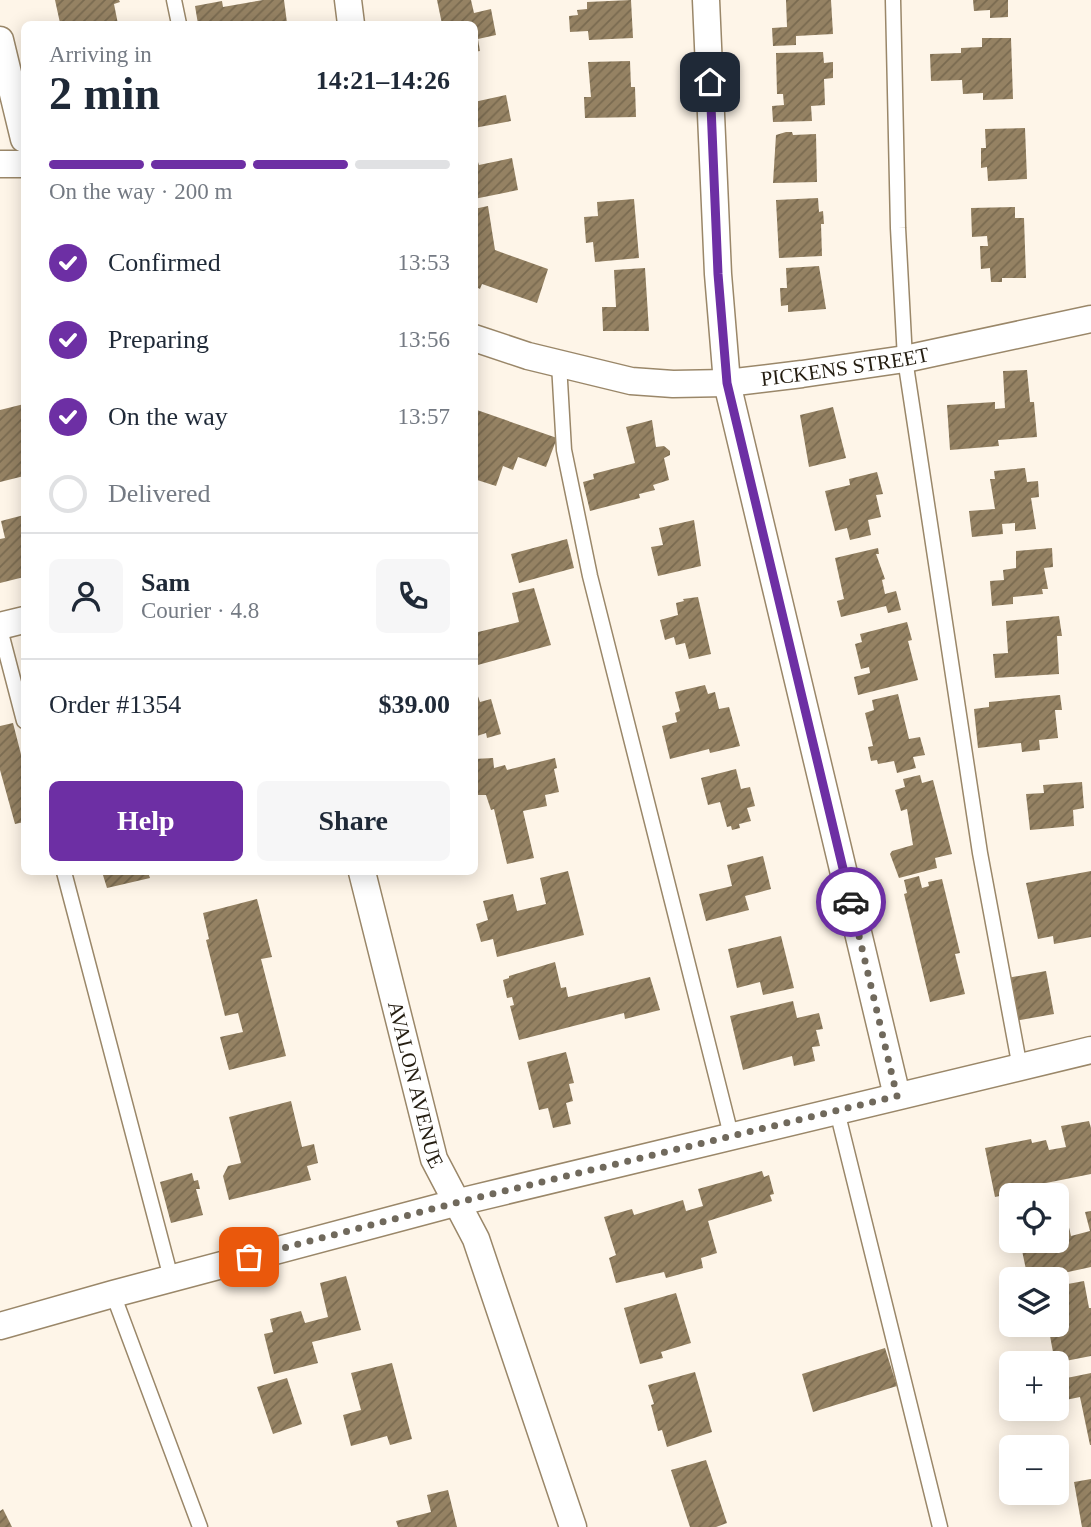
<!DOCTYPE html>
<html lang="en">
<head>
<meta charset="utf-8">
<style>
	:root { --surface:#fff; --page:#f6f6f7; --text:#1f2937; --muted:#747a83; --line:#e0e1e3; --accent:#6d2fa4 }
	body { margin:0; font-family:"Times New Roman",serif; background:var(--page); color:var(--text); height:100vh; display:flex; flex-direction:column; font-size:26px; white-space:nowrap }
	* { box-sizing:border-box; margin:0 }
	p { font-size:23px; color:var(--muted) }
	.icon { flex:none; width:38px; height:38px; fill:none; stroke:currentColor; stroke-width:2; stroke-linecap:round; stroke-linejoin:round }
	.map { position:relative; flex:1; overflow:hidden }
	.side { position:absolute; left:21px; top:21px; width:457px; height:854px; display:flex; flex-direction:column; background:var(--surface); border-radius:10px; box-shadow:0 4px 18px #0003 }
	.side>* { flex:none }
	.controls { position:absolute; left:999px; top:1183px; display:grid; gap:14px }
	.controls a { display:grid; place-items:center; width:70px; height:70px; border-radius:10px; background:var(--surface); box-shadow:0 4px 18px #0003; font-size:35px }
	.pin { position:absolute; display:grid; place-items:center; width:60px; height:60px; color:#fff; margin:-30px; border-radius:14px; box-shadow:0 4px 10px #0006 }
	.courier { position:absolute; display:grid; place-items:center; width:70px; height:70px; margin:-35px; border:5px solid #6d2fa4; border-radius:50%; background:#fff; color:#222; box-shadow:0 2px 9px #0007 }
	.overview em { font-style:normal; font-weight:600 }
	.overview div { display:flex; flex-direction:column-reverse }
	.overview { display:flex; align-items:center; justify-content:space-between; height:119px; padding:0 28px }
	h1 { font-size:46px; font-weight:600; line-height:52px }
	.bar { display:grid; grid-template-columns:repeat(4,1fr); gap:10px 7px; align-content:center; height:84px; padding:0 28px }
	.bar i { height:9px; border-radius:5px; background:var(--line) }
	.bar .selected { background:var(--accent) }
	.bar p { grid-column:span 4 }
	.line { display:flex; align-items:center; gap:18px; padding:0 28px; border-top:2px solid var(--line) }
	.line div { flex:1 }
	.round { display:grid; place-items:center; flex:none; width:74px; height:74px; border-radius:10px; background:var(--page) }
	ol { padding:0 28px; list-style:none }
	li { display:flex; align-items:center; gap:21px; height:77px }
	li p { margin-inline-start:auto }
	li .icon { padding:7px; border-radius:50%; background:var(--accent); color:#fff; stroke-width:4 }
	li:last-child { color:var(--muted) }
	li i { width:38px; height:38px; border:4px solid var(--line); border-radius:50% }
	.action { display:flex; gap:14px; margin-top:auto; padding:14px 28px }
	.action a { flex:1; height:80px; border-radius:10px; background:var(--accent); color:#fff; font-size:28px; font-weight:600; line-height:80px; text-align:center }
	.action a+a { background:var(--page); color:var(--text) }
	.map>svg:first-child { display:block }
	.building { fill:url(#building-hatch) }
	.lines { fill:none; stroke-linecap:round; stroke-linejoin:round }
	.lane-casing { stroke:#9a8769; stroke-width:17 }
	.street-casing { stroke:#9a8769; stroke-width:29 }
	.lane { stroke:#fff; stroke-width:14 }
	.street { stroke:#fff; stroke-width:26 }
	.done { stroke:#70695c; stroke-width:7; stroke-dasharray:0 12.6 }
	.route { stroke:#6d2fa4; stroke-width:9 }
	.labels { text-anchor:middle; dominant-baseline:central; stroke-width:7; stroke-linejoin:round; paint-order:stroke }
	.street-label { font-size:21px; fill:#241d11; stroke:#fef5e8 }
</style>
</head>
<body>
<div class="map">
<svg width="1091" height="1527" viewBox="0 0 1091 1527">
	<defs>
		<pattern id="building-hatch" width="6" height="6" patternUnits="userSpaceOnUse" patternTransform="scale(1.75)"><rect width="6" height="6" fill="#958263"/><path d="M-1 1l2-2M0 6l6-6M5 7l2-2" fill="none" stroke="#796a50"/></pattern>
	</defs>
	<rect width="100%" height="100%" fill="#fef5e8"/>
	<!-- building -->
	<path class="building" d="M55,0H119L120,2L114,4L118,24H66V22L60,23Z
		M263,0H284L287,23L279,24H198L195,6L222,1L223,7Z
		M437,0H471L474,13L491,9L496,35L478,39L480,51L474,52V24H442Z
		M631,0L633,38L589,40L588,31L570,32L569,16L578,15L577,10L587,9V2Z
		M786,0H831L833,34L796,36V45L773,46L772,28L787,27Z
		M973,0H1008V17L990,18V10L974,11Z
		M982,38H1011L1013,99L983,100V93L963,94L962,80L931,81L930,54L961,53V48L982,47Z
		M823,52L824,63L833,62V78L824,79L825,105L811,106L812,121L773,122L772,106L784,105L783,94H777L776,53Z
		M630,61L631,87H635L636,117L585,118L584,97H591L588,62Z
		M506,95L511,121L474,128V102Z
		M1025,128L1027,179L988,181L987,167L981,168V148H986L985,129Z
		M786,132H792L793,135L816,134L817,182L773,183L776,135Z
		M474,150L479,165L512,158L518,190L474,199Z
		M818,198L819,212L823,211L824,224H821L822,256L779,258L776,200Z
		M634,199L639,258L595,262L593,242L586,243L584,217L598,216L597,202Z
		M488,206L495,250L548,269L537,303L482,284L480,289L474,286V209Z
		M1015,207V218H1024L1026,278H1002V282H991L990,268L981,269L980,246H988L987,236L972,237L971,208Z
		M819,266L826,309L788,312V305L781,306L780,288H787L786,268Z
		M645,268L649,331H603L602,307H616L614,270Z
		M1027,370L1030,402H1034L1037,437L998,440L999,446L950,450L947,405L995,402V409L1005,408L1003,371Z
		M24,404V476L0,482V410Z
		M833,407L846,458L809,467L800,415Z
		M474,409L557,438L546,467L518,457L513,470L503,466L496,486L474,479Z
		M652,420L656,447L664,446L670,451V455L664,458L669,480L653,485L655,490L639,494L640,498L590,511L583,482L594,479L593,474L635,463L626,427Z
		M1025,468L1027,482L1038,481L1039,497L1031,498L1036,529L1015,531V523L1002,524L1003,534L972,537L969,511L995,509L990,479H995L994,471Z
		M877,472L883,494L876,495L881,517L868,520L871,535L850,540L847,528L835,531L825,491L850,485L849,479Z
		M24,515V577L0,583V539L5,538L1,521Z
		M694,520L701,566L658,576L651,547L663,545L659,528Z
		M567,539L574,568L519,583L511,554Z
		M878,548L879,554H876L885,579L882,580L885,594L896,591L901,610L888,613L886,606L841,617L837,601L844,599L835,558Z
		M1052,548L1053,567L1044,568L1048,589H1042L1043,594L1013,597V604L992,606L990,581L1004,580L1003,570L1016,568V551Z
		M534,588L551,645L474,666V633L519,622L512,593Z
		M698,597L711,654L689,659L685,643L676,645L674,637L665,640L660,620L678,615L676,603L684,601L683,599Z
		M1059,616L1062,636H1057L1059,674L995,678L993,654L1008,653L1006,621Z
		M907,622L912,640L908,641L918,680L858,695L854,677L870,673L869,667L861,669L855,644L862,642L860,634Z
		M474,685L480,702L491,699L501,734L487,738L486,733L474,737Z
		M705,685L708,694L715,692L719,709L729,707L740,746L710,753L709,749L670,759L662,726L677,722L675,713L680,711L675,692Z
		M898,694L909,739L920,737L925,755L913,757L916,768L897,773L894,761L878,764L877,760L871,761L868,747L873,746L865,713L874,710L872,700Z
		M1060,695L1062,710H1055L1058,738L1039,740L1040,750L1022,752L1021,743L978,748L974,709L989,707V702Z
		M13,723L24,766V822L15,824L0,770V726Z
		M493,758L494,768L505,765L507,770L555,758L557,768L554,769L559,792L545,795L547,806L523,811L534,858L507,864L494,809L491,810L486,795H474V759Z
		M736,769L741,789L750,787L755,806L747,808L751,821L739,824L740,828L732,830L731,826L727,827L720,802L708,805L701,778Z
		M920,775L922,783L933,780L952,854L935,858L937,868L899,878L890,854L892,851L913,845L907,809L901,811L895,790L905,787L903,779Z
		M1082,782L1084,808L1073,810L1074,826L1030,830L1026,794L1044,793L1043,785Z
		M763,856L771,889L745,896L749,910L706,921L699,894L732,886L727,865Z
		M568,871L584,935L497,957L493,939L481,942L476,924L488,920L483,901L513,894L517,911L546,904L540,878Z
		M1091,871V937L1054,944L1053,936L1038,939L1026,883Z
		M102,872H148L150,878L107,888Z
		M919,876L922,888L929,886L928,882L942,879L960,953L955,954L965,994L930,1002L904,894L907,893L904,880Z
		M257,899L272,957L261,959L286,1056L229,1070L220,1037L243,1032L238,1013L225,1016L206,940L209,939L203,913Z
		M781,936L794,988L763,995L760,982L737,988L728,949Z
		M555,962L561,988L566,987L568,997L650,977L660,1010L625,1019L624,1013L519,1040L510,1006L514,1005L512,997L507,998L503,980L509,978V976Z
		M1046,971L1054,1014L1015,1021L1007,978Z
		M793,1001L797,1018L819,1013L823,1029L816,1030L820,1046L812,1047L815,1061L794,1066L792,1056L743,1070L730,1016Z
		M566,1052L574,1083L569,1084L573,1101L566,1103L571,1124L553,1128L548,1108L539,1110L527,1062Z
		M291,1101L302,1147L314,1144L318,1163L307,1166L311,1180L229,1200L223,1176L228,1166L241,1163L229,1117Z
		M1089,1121L1091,1128V1174L1041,1184L1042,1187L995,1197L985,1148L1031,1139L1032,1143L1046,1140L1049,1150L1066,1147L1061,1126Z
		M762,1171L764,1177L769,1175L774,1194L770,1195L772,1201L708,1221L717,1253L701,1258L703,1268L666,1278L664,1272L616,1283L609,1258L616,1255L604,1217L632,1209L634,1215L683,1200L686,1211L703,1206L698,1189Z
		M192,1173L194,1181L198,1180L200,1189H196L203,1215L171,1223L160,1182Z
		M1091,1211V1267L1036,1279H1028L1020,1241H1057V1225L1068,1223L1071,1236L1090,1231L1085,1212Z
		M346,1276L361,1330L312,1342L318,1363L274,1374L264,1334L273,1332L270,1319L301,1311L305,1323L328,1317L320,1283Z
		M1084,1281L1089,1308H1091V1356L1055,1363L1048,1325H1057V1286Z
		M676,1293L691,1343L661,1352L663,1358L640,1364L624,1308Z
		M885,1348L897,1386L813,1412L802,1374Z
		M392,1363L412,1439L390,1445L387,1436L351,1446L343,1415L361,1410L351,1373Z
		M695,1372L712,1432L667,1447L662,1430L658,1431L651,1405L654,1404L648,1385Z
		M1091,1373V1445H1090L1080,1397L1061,1401L1057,1380Z
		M287,1378L302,1424L273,1434L257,1387Z
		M706,1460L727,1523L716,1527H690L671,1470Z
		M1091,1479V1527H1082L1074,1482Z
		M448,1490L457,1527H398L396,1521L431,1512L427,1495Z
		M3,1509L12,1527H0V1511Z"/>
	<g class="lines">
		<defs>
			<path id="lane" d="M174,0L179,24
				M893,0L898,228L905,359L980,853L1020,1068
				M559,364L564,450L590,576L731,1135
				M0,629L24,721
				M64,872L171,1278
				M837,1111L940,1527
				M113,1294L200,1527"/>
			<g id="street">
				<path d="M348,0L351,24"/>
				<path d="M706,0L718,274L727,383L897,1096"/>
				<path d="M0,40L24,139"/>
				<path d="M0,164H24"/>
				<path id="s1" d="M474,338L528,356L631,381L673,384L727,383L802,374L905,359L1091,319"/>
				<path d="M0,626L24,620"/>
				<path id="s2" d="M362,872L434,1159L476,1239L573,1527"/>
				<path d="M0,1326L113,1294L455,1203L1091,1050"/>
			</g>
		</defs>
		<!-- lane casing -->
		<use href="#lane" class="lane-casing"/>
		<!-- street casing -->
		<use href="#street" class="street-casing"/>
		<!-- lane -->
		<use href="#lane" class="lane"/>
		<!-- street -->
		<use href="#street" class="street"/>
	</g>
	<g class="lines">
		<!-- done -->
		<path class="done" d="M249,1257L455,1203L897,1096L851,902"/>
		<!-- route -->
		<path class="route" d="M710,82L718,274L727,383L851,902"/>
	</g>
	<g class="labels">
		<!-- street labels -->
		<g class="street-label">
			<text stroke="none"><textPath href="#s1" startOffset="378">PICKENS STREET</textPath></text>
			<text stroke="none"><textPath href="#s2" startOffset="219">AVALON AVENUE</textPath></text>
		</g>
	</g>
</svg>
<div class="controls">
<a><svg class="icon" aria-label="locate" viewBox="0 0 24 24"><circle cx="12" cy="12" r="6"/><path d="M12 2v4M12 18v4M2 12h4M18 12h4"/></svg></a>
<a><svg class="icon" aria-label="layers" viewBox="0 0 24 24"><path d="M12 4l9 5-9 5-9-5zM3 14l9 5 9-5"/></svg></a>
<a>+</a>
<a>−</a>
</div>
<div class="pin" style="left:249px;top:1257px;background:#ea580c"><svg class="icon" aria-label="bag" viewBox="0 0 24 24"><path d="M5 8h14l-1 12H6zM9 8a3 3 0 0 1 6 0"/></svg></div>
<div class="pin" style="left:710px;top:82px;background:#1f2937"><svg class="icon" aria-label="home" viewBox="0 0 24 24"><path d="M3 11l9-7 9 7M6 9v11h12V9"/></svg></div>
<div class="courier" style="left:851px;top:902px"><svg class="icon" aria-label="car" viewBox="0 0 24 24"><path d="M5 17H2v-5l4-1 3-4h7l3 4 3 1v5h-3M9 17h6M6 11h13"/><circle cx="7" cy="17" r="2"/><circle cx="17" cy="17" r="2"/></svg></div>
<section class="side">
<div class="overview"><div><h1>2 min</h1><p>Arriving in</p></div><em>14:21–14:26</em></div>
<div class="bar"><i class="selected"></i><i class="selected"></i><i class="selected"></i><i></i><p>On the way · 200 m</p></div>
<ol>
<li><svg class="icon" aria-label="check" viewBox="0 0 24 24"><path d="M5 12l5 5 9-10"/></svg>Confirmed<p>13:53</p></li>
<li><svg class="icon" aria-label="check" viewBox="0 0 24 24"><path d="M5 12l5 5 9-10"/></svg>Preparing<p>13:56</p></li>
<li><svg class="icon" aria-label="check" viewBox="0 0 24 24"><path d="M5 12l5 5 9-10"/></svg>On the way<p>13:57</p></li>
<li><i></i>Delivered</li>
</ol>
<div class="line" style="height:126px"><a class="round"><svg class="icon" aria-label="person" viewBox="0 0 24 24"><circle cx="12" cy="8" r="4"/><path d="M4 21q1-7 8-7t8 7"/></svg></a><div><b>Sam</b><p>Courier · 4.8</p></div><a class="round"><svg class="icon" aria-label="phone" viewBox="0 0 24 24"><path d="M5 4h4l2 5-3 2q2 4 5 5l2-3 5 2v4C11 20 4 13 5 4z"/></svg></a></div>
<div class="line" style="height:91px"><div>Order #1354</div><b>$39.00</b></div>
<div class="action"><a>Help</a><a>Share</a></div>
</section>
</div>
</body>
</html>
